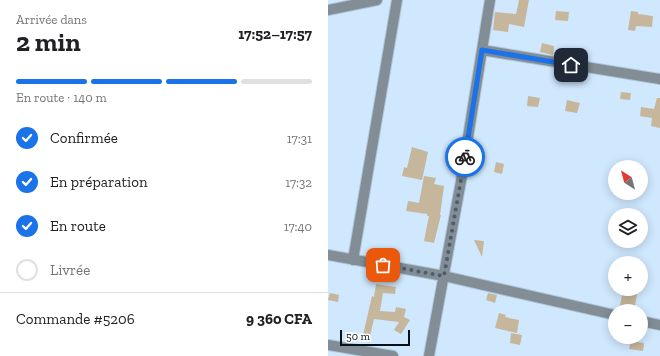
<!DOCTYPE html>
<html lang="fr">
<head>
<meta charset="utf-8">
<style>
	:root { --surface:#fff; --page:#f6f6f6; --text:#202124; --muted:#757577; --line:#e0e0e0; --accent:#1a73e8 }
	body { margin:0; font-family:"Zilla Slab",serif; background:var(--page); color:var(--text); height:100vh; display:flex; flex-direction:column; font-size:15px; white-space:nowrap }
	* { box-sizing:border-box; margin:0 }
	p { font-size:13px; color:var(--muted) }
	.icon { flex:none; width:22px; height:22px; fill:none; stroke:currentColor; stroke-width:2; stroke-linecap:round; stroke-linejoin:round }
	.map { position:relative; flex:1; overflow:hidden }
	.details { display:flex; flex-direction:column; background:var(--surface); width:328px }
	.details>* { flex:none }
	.needle { width:26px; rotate:324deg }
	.fabs { position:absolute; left:280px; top:160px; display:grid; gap:8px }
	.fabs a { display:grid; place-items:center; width:40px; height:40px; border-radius:50%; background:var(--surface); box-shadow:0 2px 10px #0003; font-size:20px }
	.scale { position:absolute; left:12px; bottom:10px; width:70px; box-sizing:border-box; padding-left:4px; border:2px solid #081018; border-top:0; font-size:11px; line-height:14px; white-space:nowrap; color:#081018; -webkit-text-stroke:3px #fff; paint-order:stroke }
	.pin { position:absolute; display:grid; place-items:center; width:34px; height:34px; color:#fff; margin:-17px; border-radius:8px; box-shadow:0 2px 6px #0006 }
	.courier { position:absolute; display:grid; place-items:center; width:40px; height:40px; margin:-20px; border:3px solid #1a73e8; border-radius:50%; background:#fff; color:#222; box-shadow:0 1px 5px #0007 }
	.summary em { font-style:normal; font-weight:700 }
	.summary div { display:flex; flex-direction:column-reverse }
	.summary { display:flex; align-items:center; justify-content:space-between; height:68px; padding:0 16px }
	h1 { font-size:26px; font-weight:700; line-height:30px }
	.bar { display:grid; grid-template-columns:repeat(4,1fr); gap:6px 4px; align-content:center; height:48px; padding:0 16px }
	.bar i { height:5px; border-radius:3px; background:var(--line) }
	.bar .on { background:var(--accent) }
	.bar p { grid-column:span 4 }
	.line { display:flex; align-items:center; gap:10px; padding:0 16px; border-top:1px solid var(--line) }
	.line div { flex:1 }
	ol { padding:0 16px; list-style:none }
	li { display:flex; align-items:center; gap:12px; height:44px }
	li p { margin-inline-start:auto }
	li .icon { padding:4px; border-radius:50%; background:var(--accent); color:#fff; stroke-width:4 }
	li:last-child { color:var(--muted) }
	li i { width:22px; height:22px; border:2px solid var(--line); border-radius:50% }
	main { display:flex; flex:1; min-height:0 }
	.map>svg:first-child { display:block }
	.building { fill:#c6b69b }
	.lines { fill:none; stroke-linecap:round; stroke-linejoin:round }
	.minor-casing { stroke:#afc5d9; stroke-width:12 }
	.minor { stroke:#828d96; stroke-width:10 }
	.done { stroke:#4e5c68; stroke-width:4; stroke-dasharray:0 7.2 }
	.route { stroke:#1a73e8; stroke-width:5 }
</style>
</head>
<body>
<main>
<section class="details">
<div class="summary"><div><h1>2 min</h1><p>Arrivée dans</p></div><em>17:52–17:57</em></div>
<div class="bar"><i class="on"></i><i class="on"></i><i class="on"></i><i></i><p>En route · 140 m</p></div>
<ol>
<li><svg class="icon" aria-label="check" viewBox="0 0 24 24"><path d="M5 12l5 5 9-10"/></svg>Confirmée<p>17:31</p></li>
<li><svg class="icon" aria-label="check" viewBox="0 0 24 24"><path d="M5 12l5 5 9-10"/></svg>En préparation<p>17:32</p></li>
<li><svg class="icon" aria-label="check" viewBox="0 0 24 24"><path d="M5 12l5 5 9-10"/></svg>En route<p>17:40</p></li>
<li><i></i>Livrée</li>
</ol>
<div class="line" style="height:52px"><div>Commande #5206</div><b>9 360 CFA</b></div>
</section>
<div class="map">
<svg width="332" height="356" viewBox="0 0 332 356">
	<rect width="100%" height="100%" fill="#cfe8fe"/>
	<!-- building -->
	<path class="building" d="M191,0H201L196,27L181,24L180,32L165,30L167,12L188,14Z
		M228,11L241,12L240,21L227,20Z
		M303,11L310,12V14L325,16L324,27L308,26L307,31L300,30Z
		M214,43L226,46L225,55L212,52Z
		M293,92L303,93L302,100L292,99Z
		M200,96L212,98L210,107L199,106Z
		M329,98H332V128L323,126L324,118L312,116L313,107L326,109Z
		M239,100L252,103L249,113L237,111Z
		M84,147L100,152L94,180L74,176L76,167L79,168Z
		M168,162L176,164L174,174L166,172Z
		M96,176L108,178L106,184L116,186L112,215H113L106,243L96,241L101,216H99V214L78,211L80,201L91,203Z
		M146,240L156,241L154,257Z
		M48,284L68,287L67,294L55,293L52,311L67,312L68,307L78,309L76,317L82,320L73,334L66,330L71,322L46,319L42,336L35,335L44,296L46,297Z
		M295,291L309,294L306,311L291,310Z
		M2,293L11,295L10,302L0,300Z
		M160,293L169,295L167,303L158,300Z
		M171,313L178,315L177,317L191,320L189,333L167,328Z
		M183,333L194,335L192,345L182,343Z
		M303,341L316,343L315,351L301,349Z"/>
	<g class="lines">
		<defs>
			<path id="minor" d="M0,10L49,0
				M154,50L332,79
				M0,255L116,276L287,315
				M25,260L69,0
				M313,321L332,325
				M0,345L65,356
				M101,356L133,181L162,0"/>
		</defs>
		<!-- minor casing -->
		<use href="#minor" class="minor-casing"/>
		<!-- minor -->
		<use href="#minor" class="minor"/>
	</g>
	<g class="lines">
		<!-- done -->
		<path class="done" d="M55,265L116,276L137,157"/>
		<!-- route -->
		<path class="route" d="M137,157L154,50L243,65"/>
	</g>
</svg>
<div class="fabs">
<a><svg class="needle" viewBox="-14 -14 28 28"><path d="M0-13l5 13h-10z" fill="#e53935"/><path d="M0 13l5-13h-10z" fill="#757577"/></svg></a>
<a><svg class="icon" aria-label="layers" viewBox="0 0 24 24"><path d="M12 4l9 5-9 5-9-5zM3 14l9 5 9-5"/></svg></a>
<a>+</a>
<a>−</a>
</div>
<div class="scale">50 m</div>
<div class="pin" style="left:55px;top:265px;background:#ea580c"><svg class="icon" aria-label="bag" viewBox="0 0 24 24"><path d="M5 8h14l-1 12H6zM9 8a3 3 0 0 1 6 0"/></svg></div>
<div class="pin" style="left:243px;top:65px;background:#1f2937"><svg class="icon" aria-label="home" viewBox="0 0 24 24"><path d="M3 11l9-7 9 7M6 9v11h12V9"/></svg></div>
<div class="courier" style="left:137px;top:157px"><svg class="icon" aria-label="bike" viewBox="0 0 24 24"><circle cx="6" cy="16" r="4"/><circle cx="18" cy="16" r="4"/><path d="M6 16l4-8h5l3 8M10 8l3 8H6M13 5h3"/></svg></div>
</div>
</main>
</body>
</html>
